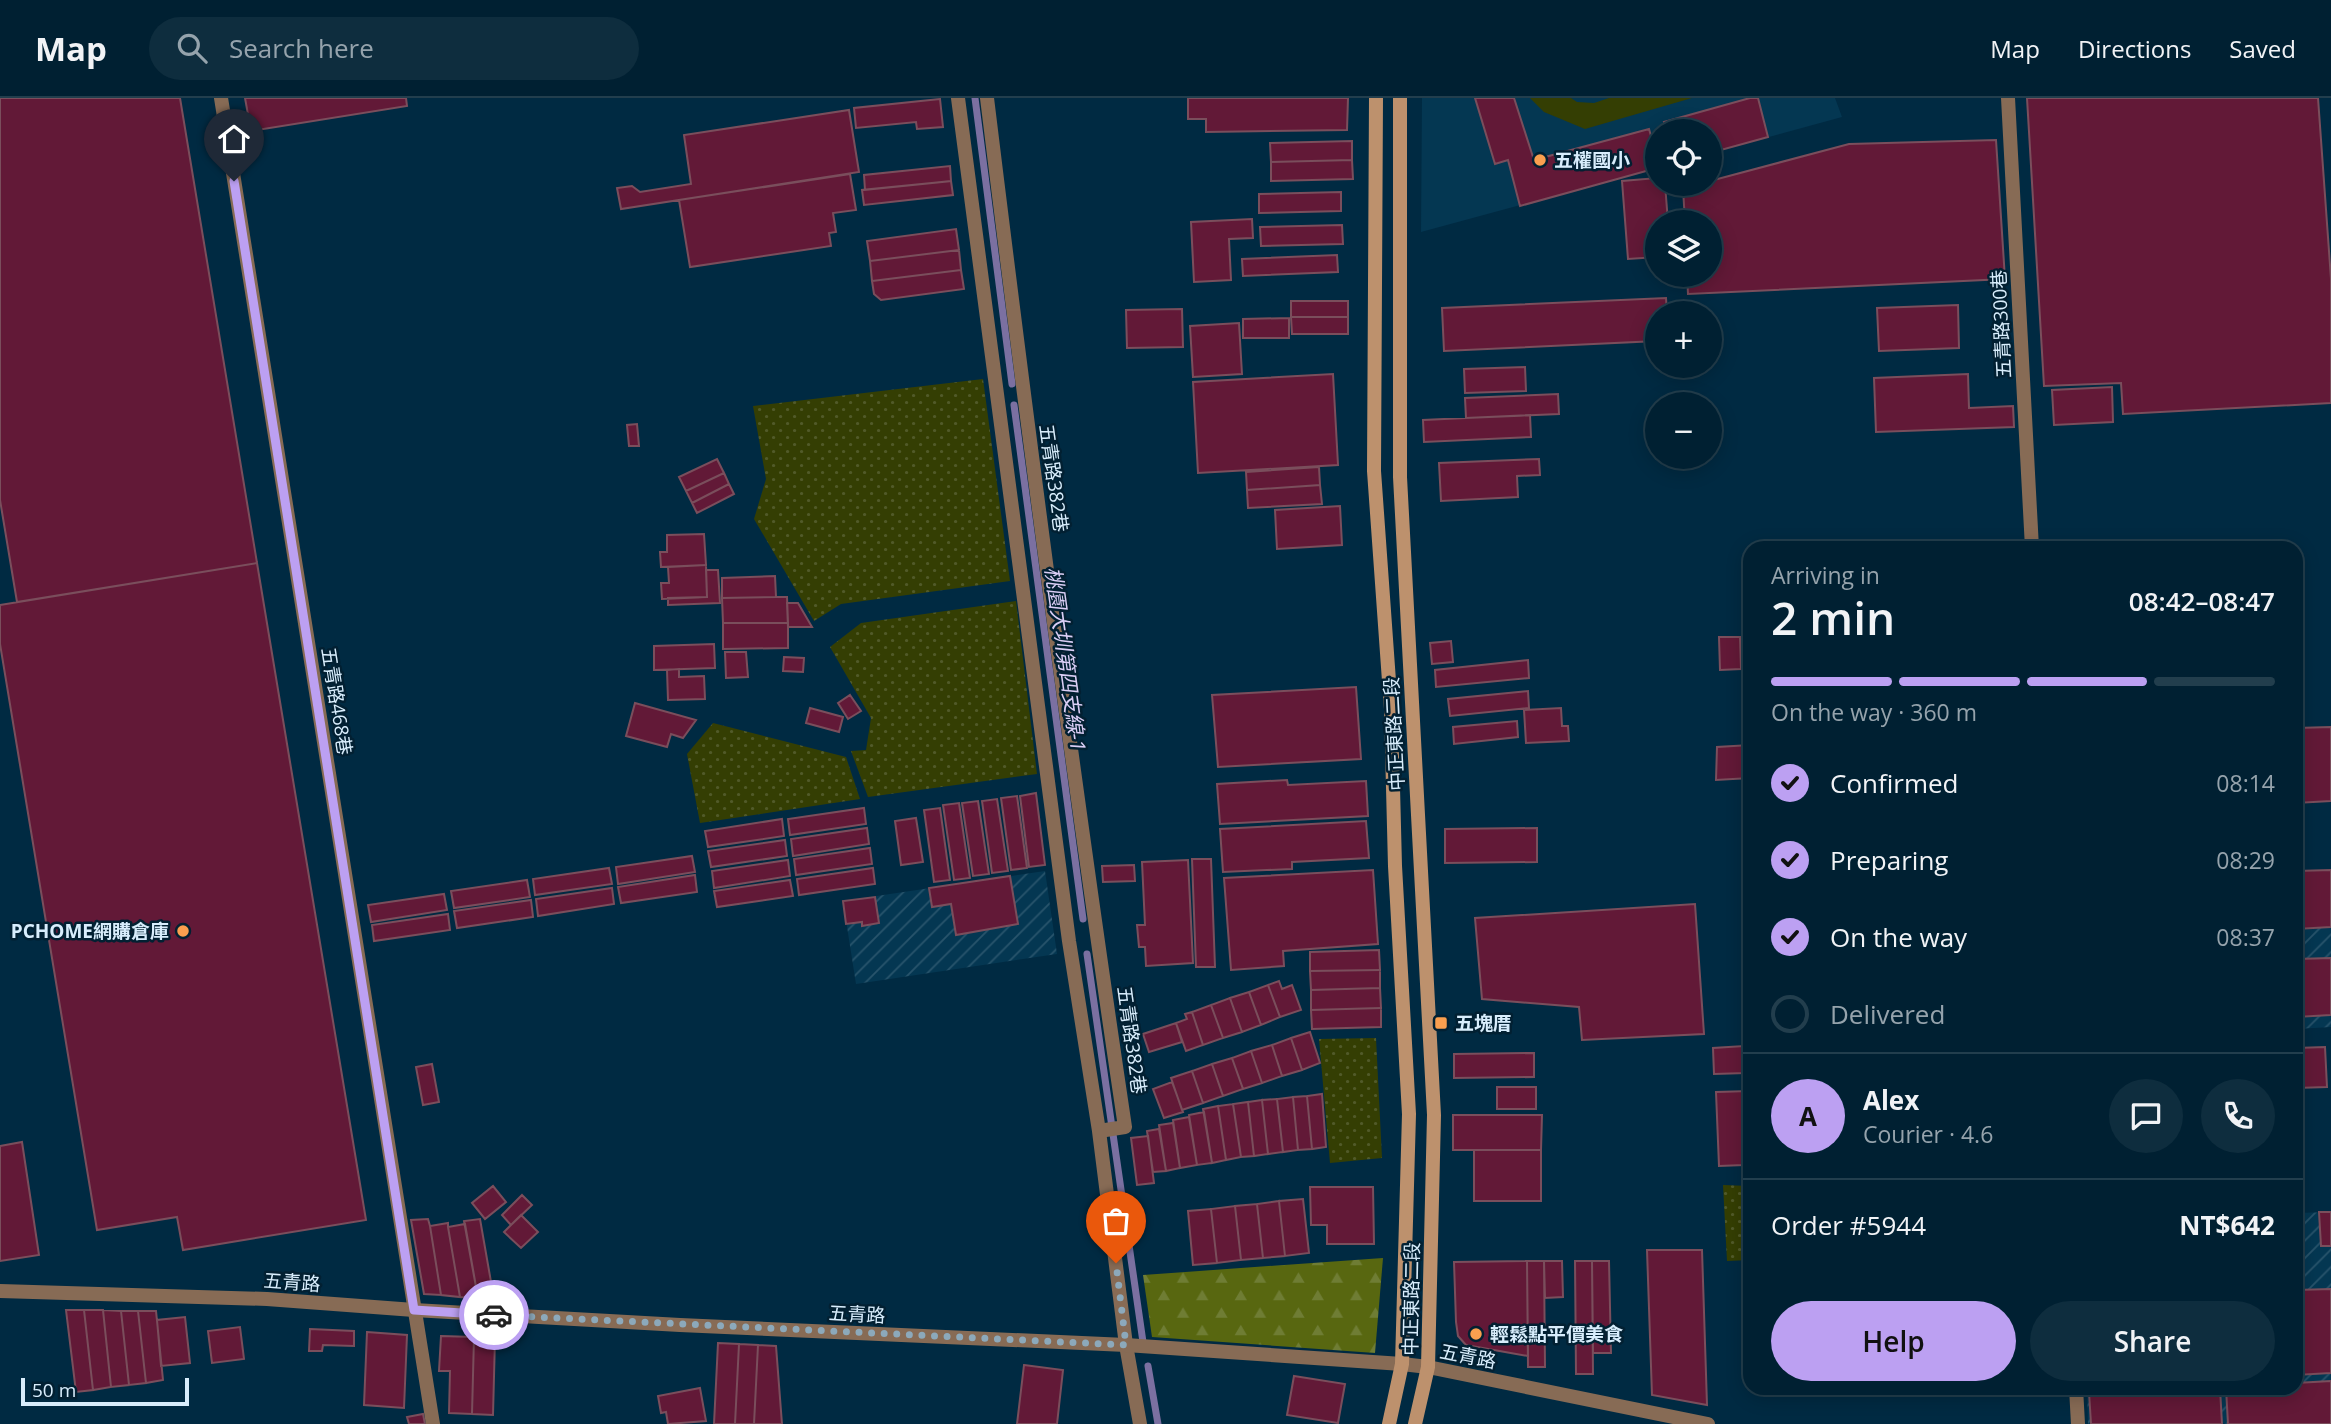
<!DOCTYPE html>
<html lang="en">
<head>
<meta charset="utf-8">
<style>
	:root { --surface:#002032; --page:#0e2d3e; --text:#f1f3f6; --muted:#95a3ac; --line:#223e4d; --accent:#bca0f2 }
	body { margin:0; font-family:"Open Sans","Noto Sans TC",sans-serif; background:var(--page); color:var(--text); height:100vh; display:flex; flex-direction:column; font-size:26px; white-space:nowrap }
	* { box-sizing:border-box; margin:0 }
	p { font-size:23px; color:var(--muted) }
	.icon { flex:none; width:38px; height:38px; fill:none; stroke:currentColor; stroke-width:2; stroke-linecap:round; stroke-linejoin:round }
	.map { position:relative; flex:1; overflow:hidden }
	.drawer { position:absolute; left:1743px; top:443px; width:560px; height:854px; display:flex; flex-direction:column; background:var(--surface); border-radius:21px; box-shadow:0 4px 18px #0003,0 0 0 2px var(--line) }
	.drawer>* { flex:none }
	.fabs { position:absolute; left:1645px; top:21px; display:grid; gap:14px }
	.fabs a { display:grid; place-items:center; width:77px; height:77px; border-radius:50%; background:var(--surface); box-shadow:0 4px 18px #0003,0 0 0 2px var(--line); font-size:35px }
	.scale { position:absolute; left:21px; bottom:18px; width:168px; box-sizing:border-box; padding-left:7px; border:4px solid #d8edfc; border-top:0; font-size:19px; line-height:24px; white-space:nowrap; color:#d8edfc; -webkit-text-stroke:5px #022032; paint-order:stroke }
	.pin { position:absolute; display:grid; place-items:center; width:60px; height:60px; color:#fff; margin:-72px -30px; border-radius:50% 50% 50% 0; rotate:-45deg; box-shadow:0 0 7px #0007 }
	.pin .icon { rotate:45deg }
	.courier { position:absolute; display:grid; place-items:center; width:70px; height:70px; margin:-35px; border:5px solid #bca0f2; border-radius:50%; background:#fff; color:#222; box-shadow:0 2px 9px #0007 }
	.overview em { font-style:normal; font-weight:600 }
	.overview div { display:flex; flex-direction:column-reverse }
	.overview { display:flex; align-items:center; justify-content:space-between; height:119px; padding:0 28px }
	h1 { font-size:46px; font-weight:600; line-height:52px }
	.bar { display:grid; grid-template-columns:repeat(4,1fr); gap:10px 7px; align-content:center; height:84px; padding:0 28px }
	.bar i { height:9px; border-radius:5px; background:var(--line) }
	.bar .active { background:var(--accent) }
	.bar p { grid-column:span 4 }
	.line { display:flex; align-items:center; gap:18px; padding:0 28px; border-top:2px solid var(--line) }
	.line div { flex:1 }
	.round { display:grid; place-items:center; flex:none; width:74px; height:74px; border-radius:37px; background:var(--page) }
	ol { padding:0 28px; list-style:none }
	li { display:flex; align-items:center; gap:21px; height:77px }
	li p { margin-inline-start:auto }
	li .icon { padding:7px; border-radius:50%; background:var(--accent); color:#111; stroke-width:4 }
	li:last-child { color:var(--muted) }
	li i { width:38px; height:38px; border:4px solid var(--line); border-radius:50% }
	.cta { display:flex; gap:14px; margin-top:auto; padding:14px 28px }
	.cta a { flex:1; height:80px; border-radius:42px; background:var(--accent); color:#111; font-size:28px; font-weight:600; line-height:80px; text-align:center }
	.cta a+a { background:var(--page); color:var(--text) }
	header { display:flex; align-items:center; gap:42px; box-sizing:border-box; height:98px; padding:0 35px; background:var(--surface); border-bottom:2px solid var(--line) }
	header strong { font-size:33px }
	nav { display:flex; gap:38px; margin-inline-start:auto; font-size:24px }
	.search { width:490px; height:63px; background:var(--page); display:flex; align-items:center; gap:18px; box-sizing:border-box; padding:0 24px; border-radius:38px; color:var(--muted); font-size:26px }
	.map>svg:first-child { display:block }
	.built { fill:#043752 }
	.industrial { fill:url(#industrial-furrows) }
	.grass { fill:url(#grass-dots) }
	.forest { fill:url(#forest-firs) }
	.pitch { fill:#343e03 }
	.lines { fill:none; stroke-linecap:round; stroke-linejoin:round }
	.stream { stroke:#7b70a1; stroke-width:7 }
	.building { fill:#621937; stroke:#7a4e5c; stroke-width:2 }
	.minor { stroke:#876b55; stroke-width:14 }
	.tertiary { stroke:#876b55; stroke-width:14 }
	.secondary { stroke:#bd916d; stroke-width:14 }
	.done { stroke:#8ca9bb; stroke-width:7; stroke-dasharray:0 12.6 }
	.route { stroke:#bca0f2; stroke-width:9 }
	.poi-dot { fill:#fa9f4f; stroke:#022032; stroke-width:2.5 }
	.labels { text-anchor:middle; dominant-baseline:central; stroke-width:5; stroke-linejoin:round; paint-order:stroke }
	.poi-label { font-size:19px; font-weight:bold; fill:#d8edfc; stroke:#022032; text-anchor:start }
	.street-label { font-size:19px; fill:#d8edfc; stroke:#022032 }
	.water-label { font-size:21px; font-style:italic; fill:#dacef5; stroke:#022032 }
</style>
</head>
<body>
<header>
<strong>Map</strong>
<div class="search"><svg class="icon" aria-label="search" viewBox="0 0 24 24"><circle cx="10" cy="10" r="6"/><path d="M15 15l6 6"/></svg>Search here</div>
<nav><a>Map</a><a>Directions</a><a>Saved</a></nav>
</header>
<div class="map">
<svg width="2331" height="1326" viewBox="0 0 2331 1326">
	<defs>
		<pattern id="industrial-furrows" width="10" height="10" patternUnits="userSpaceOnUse" patternTransform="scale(1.75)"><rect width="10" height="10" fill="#043752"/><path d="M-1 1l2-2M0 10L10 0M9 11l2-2" fill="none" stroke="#28546c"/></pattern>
		<pattern id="grass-dots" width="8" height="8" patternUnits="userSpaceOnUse" patternTransform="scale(1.75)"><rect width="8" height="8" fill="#343e03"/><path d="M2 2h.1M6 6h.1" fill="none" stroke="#515a29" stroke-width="1.8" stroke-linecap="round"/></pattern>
		<pattern id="forest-firs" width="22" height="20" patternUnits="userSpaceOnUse" patternTransform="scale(1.75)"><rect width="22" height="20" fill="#586710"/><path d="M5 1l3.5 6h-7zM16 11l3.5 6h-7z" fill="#6f7d34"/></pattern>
	</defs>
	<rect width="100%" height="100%" fill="#002a42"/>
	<!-- built -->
	<path class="built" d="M1422,0H1835L1842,19L1710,55V33H1657V70L1421,134Z"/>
	<!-- industrial -->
	<path class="industrial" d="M1045,773L1057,856L856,886L843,803Z
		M2331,779V929L2296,931V781Z
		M2331,1114V1326H2088L2087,1290H2296V1115Z"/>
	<!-- grass -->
	<path class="grass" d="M983,281L1010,483L841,506L814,523L754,421L766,381L753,308Z
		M1016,503L1037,676L868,699L851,653L866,652L871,620L830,549L861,525Z
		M713,625L846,659L860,701L700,725L687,656Z
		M1376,940L1382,1060L1330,1065L1319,941Z
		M1723,1087L1750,1088V1162L1727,1163Z"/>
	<!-- forest -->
	<path class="forest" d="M1383,1160L1375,1255L1152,1239L1143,1177Z"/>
	<!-- pitch -->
	<path class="pitch" d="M1530,0H1571L1577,4L1594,5L1609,0H1692L1585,31L1544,14Z"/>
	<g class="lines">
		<!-- stream -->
		<path class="stream" d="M975,0L1012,286
			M1014,307L1083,821
			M1087,856L1143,1244
			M1148,1268L1158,1326"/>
	</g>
	<!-- building -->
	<path class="building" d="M0,0H180L257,465L17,504L0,402Z
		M245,0H406L407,8L251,33Z
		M1188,0H1348L1347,32L1206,34V21H1188Z
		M1475,0H1514L1534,62L1649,31L1657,59V70L1520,108L1508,62L1495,66Z
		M1750,0H1758L1768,39L1710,55V33H1667L1664,24Z
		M2027,0H2318L2331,181V305L2123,316L2121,285L2044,288Z
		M940,1L943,29L917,31L916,24L856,30L854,10Z
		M849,12L859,74L621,111L617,90L632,88L640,94L691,86L684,37Z
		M1996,42L2005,181L1688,196L1687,177H1710V124H1685L1683,90L1710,86V83L1849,46Z
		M1352,43V62L1271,64L1270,45Z
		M1352,62L1353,81L1271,83V64Z
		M950,68L951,83L865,92L864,77Z
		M850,76L856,112L833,115L836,134L829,135L831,148L690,169L679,102Z
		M1657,80V86H1665L1668,124H1657V159L1628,161L1622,83Z
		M951,83L953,97L864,107L862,92Z
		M1341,94V113L1259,115V96Z
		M1252,121L1253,140L1229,141L1231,182L1194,184L1191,124Z
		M1342,127L1343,146L1261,148L1260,129Z
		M956,131L959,152L870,163L867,143Z
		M959,152L961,172L872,183L870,163Z
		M1337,157L1338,174L1243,178L1242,161Z
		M961,172L964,191L881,202L874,196L872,183Z
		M1666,200L1667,215H1657V243L1444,253L1442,210Z
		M1291,203H1348V219H1291Z
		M1958,207L1959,250L1879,253L1877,210Z
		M1182,211L1183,249L1127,250L1126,212Z
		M1291,219H1348V236H1292Z
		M1289,220V240H1243V221Z
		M1239,225L1242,276L1193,279L1190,228Z
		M1525,269L1526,293L1465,295L1464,271Z
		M1333,276L1338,367L1198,375L1193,284Z
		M1968,276L1969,310L2013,308L2014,329L1876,334L1874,280Z
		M2112,289L2113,324L2054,327L2052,292Z
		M1558,296L1559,316L1466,320L1465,300Z
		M1530,317L1531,339L1424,344L1423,322Z
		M637,326L639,348H629L627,327Z
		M717,361L724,375L686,393L679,379Z
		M1539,361L1540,377L1517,378L1518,399L1441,403L1439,365Z
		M1319,369L1320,387L1247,392L1246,374Z
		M724,375L729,386L692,405L686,393Z
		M729,386L734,396L697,415L692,405Z
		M1320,387L1322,406L1248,410L1247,392Z
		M1340,408L1342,447L1277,451L1275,412Z
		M704,436L706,467L661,469L660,454H667V437Z
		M257,465L366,1122L183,1152L177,1119L97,1132L0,546V507Z
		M706,467L707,499L662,501L661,485H669L668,469Z
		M706,472H718L720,505L668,507V500L707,499Z
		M775,478L776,499L722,500V480Z
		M776,499H787L788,525H723L722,500Z
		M787,505H798L812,529H788Z
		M723,525H788V550L723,551Z
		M1719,539H1740L1741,571L1720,572Z
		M1451,543L1453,564L1432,566L1430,545Z
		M714,546L715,570L654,572V548Z
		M725,554H746L748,579L726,580Z
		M784,559L804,560L803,574L783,573Z
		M1528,562L1529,580L1436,589L1435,572Z
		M679,571V579L704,578L705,601L668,602L667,572Z
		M1356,589L1361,661L1218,669L1212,597Z
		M1528,593L1529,610L1450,618L1448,601Z
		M850,597L861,613L848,621L838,605Z
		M635,605L696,622L683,640L671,636L667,649L626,638Z
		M810,610L843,619L839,634L806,625Z
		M1561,610L1562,628H1568L1569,643L1526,645L1524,612Z
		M1517,623L1518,639L1454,646L1453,629Z
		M2331,629V703L2296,705V630Z
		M1750,647V680L1716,682L1717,649Z
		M1287,682L1288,687L1366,683L1368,718L1220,726L1217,686Z
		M1036,695L1045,767L1029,769L1020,698Z
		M1017,698L1027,770L1011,772L1001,700Z
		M997,701L1008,773L992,775L982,703Z
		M978,703L989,776L973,778L962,705Z
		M959,705L970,780L954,782L943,707Z
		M864,710L866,726L790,737L788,721Z
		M940,710L950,782L934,784L924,712Z
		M916,720L923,764L901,767L895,723Z
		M782,721L784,738L708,749L705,733Z
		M1366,723L1369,760L1292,764V771L1223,774L1220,731Z
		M867,730L869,746L793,758L791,741Z
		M1537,730V764L1445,765V731Z
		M785,742L787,758L711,769L708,753Z
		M870,750L872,766L796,777L794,761Z
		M692,758L695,774L618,786L616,769Z
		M1192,761H1211L1215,869H1196Z
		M788,762L790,778L714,790L712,773Z
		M1188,762L1193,865L1146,868L1145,849H1139L1137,827H1145L1142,764Z
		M1134,767L1135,783L1103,784L1102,768Z
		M609,770L612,786L535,797L533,781Z
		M873,770L875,786L799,797L797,781Z
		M1373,772L1378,846L1283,853L1284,868L1231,872L1224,780Z
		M2331,772V829L2296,831V773Z
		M695,777L697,794L621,805L618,789Z
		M1010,778L1018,826L956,837L951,806L932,809L929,790Z
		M527,782L530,799L454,810L451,793Z
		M790,782L793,798L717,809L714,793Z
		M612,790L614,806L538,818L536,801Z
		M444,796L447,812L371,824L368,807Z
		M875,799L879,825L862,828V824L846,826L843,803Z
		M531,802L533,819L457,830L454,813Z
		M1695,806L1704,936L1582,942L1579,909L1482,901L1475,820Z
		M448,816L450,832L374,843L372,827Z
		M1379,852L1380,872L1310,873V854Z
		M2331,860V917L2296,919V861Z
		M1380,872V890L1311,892L1310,873Z
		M1279,883L1282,891L1292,887L1301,912L1280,919L1268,887Z
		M1268,887L1280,919L1261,927L1249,894Z
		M1380,890L1381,910L1311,912V892Z
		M1249,894L1261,927L1242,934L1230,900Z
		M1230,900L1242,934L1223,940L1211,907Z
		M1211,907L1223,940L1203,947L1192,914Z
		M1381,910V929L1312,931L1311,912Z
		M1192,914L1203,947L1186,953L1176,925L1187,921L1185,916Z
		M1176,925L1182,944L1149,954L1143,936Z
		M1310,934L1320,965L1302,972L1291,940Z
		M1291,940L1302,972L1282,978L1272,947Z
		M1272,947L1282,978L1262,985L1251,953Z
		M1744,948L1746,975L1714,976L1713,950Z
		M2325,949L2327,989L2296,990V950Z
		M1251,953L1262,985L1243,991L1232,960Z
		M1534,955V979L1454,980V956Z
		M1232,960L1243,991L1223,998L1212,966Z
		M432,966L439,1004L423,1007L416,969Z
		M1212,966L1223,998L1203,1005L1192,973Z
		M1192,973L1203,1005L1182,1012L1171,980Z
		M1172,984L1183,1014L1164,1020L1153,991Z
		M1497,989H1536V1011H1497Z
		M1750,993V1052H1744V1067L1719,1068L1716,994Z
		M1322,996L1326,1049L1312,1051L1307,998Z
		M1307,998L1312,1051L1298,1052L1293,999Z
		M1293,999L1298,1052L1283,1054L1277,1001Z
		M1277,1001L1283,1054L1268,1056L1262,1002Z
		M1262,1002L1268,1056L1254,1058L1248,1004Z
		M1248,1004L1254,1058L1241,1059L1233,1006Z
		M1233,1006L1241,1059L1226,1062L1218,1008Z
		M1218,1008L1226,1062L1212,1065L1203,1011Z
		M1204,1014L1212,1065L1197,1067L1189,1017Z
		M1453,1017H1542L1541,1052H1453Z
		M1189,1019L1197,1067L1180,1070L1173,1022Z
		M1173,1025L1180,1070L1166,1073L1159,1027Z
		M1159,1031L1166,1073L1153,1074L1147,1033Z
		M1148,1038L1154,1085L1137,1087L1131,1040Z
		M22,1044L39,1157L0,1163V1048Z
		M1474,1052H1541V1103H1474Z
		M493,1088L506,1104L485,1121L472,1105Z
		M1310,1089H1373L1374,1146H1327V1127H1311Z
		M522,1097L532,1107L511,1127L502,1117Z
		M1303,1101L1309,1155L1285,1158L1279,1103Z
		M1279,1103L1285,1158L1263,1160L1257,1106Z
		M1257,1106L1263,1160L1241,1162L1235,1108Z
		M1235,1108L1241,1162L1217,1165L1211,1111Z
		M1211,1111L1217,1165L1193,1167L1188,1113Z
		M2319,1114H2331V1148H2321Z
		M521,1117L538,1134L521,1150L504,1134Z
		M428,1121L430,1128L441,1197L424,1196L411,1122Z
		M480,1121L494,1201L478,1200L464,1123Z
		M448,1125V1129L460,1199L441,1197L430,1128Z
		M465,1126L478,1200L460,1199L448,1129Z
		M1647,1152H1702L1707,1307L1652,1297Z
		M1527,1163H1544L1545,1269H1528Z
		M1527,1163L1528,1258L1466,1247L1458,1238L1456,1224L1454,1164Z
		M1544,1163H1562L1563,1199L1545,1200Z
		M1575,1163H1592L1593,1276H1576Z
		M1592,1163H1609L1611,1255H1593Z
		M2331,1191V1275L2296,1277V1192Z
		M66,1212H84L93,1292L76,1294Z
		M84,1212H103L111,1289L93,1292Z
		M103,1212L121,1213L129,1287L111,1289Z
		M121,1213H138L146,1285L129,1287Z
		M138,1213H156L163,1282L146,1285Z
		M185,1219L190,1265L161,1268L157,1222Z
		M240,1229L244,1261L212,1265L208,1233Z
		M310,1231L354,1233V1248L323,1247L322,1253H309Z
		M367,1234L407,1237L404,1310L364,1307Z
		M441,1238L474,1239L472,1316L449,1315L450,1273H439Z
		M474,1239L495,1240L493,1317L472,1316Z
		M718,1245L739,1246L735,1326H714Z
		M739,1246L758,1247L754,1326H735Z
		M758,1247L776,1248L782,1326H754Z
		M1024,1267L1063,1272L1057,1326H1017Z
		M1294,1278L1345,1286L1338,1325L1287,1317Z
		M2331,1283V1326H2228L2226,1290H2296V1285Z
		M700,1290L706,1323L668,1326L666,1314L661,1315L658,1298Z
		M2183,1290H2220L2222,1326H2091L2089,1294Z
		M423,1316L425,1326H409L407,1319Z"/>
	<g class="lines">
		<!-- minor -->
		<path class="minor" d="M221,0L433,1326
			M958,0L1069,843L1099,1033L1126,1247L1140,1326
			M987,0C1029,344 1074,687 1125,1029L1099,1033
			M2008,0L2032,450
			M2076,1290L2078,1326"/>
		<!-- tertiary -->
		<path class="tertiary" d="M0,1193L267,1201L414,1212L680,1227L1126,1247L1402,1266L1428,1269L1708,1326"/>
		<!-- secondary -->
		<path class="secondary" d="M1376,0L1374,373L1391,611L1395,768L1409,1016L1402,1266L1389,1326
			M1400,0V379L1434,1017L1428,1269L1415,1326"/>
	</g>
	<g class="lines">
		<!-- done -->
		<path class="done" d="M494,1217L1126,1247L1116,1165"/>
		<!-- route -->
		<path class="route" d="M234,83L414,1212L494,1217"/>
	</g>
	<!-- markers -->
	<g class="poi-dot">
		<circle cx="1540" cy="62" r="7"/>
		<circle cx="183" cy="833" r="7"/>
		<rect x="1434" y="918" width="14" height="14" rx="3.5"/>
		<circle cx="1476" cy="1236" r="7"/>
	</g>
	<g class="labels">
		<!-- poi labels -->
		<g class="poi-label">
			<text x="1554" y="62">五權國小</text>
			<text x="169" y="833" text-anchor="end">PCHOME網購倉庫</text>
			<text x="1455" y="925">五塊厝</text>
			<text x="1490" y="1236">輕鬆點平價美食</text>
		</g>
		<!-- street labels -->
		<g class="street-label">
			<text transform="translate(2001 226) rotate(-93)">五青路300巷</text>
			<text transform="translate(1054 380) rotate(82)">五青路382巷</text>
			<text transform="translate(337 603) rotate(81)">五青路468巷</text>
			<text transform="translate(1394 636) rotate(-93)">中正東路二段</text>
			<text transform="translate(1132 942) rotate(82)">五青路382巷</text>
			<text transform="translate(292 1184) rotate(4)">五青路</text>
			<text transform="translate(1411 1201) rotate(-89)">中正東路二段</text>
			<text transform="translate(857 1216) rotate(3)">五青路</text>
			<text transform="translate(1468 1258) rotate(11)">五青路</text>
		</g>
		<!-- water labels -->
		<g class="water-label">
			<text transform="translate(1066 561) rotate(82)">桃園大圳第四支線-1</text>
		</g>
	</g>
</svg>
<div class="fabs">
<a><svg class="icon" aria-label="locate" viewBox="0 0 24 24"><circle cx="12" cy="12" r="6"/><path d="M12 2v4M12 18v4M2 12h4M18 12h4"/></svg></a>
<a><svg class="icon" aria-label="layers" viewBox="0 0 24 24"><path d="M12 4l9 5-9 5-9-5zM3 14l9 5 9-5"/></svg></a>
<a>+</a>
<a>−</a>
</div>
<div class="scale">50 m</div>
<div class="pin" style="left:1116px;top:1165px;background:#ea580c"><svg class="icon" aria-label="bag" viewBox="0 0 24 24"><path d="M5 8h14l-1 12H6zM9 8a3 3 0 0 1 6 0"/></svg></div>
<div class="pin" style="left:234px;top:83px;background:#1f2937"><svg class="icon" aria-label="home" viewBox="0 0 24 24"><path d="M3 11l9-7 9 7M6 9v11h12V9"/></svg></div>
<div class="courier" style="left:494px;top:1217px"><svg class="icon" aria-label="car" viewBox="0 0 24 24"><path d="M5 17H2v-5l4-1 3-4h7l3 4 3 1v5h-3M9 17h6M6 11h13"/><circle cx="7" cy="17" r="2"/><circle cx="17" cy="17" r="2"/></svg></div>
<section class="drawer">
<div class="overview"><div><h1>2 min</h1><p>Arriving in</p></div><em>08:42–08:47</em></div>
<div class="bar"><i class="active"></i><i class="active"></i><i class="active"></i><i></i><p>On the way · 360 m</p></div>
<ol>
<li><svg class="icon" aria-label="check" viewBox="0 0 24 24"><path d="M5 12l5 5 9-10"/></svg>Confirmed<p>08:14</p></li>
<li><svg class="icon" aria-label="check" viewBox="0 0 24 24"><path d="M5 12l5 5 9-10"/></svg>Preparing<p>08:29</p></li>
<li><svg class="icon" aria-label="check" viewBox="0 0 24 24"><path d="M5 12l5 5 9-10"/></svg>On the way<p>08:37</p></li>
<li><i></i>Delivered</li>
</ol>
<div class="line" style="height:126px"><b class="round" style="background:var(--accent);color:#111">A</b><div><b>Alex</b><p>Courier · 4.6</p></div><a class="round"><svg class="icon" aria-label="chat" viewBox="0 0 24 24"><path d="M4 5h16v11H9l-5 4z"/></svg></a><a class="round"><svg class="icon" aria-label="phone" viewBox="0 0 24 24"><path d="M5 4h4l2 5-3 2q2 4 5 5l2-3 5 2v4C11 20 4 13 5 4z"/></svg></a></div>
<div class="line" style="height:91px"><div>Order #5944</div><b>NT$642</b></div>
<div class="cta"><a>Help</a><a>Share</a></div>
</section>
</div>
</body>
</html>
